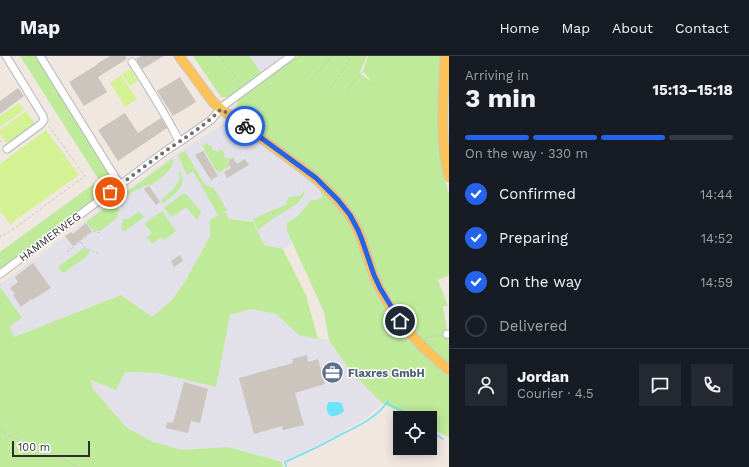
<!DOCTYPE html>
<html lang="en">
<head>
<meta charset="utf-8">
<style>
	:root { --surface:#171b24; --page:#242831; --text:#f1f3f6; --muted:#9ea1a6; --line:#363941; --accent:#2563eb }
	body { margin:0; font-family:"Work Sans",sans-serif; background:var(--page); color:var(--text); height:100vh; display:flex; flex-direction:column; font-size:15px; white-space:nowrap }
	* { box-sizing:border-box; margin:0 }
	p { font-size:13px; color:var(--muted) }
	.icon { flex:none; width:22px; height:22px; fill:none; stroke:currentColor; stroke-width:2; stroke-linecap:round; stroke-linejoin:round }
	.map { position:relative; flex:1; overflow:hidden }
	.details { display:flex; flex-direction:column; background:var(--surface); width:300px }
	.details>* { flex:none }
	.controls { position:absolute; left:393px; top:355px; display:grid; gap:8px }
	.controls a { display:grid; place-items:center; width:44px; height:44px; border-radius:0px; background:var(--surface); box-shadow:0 2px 10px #0003; font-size:20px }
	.scale { position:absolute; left:12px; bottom:10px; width:78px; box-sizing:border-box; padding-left:4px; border:2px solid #2e2e2e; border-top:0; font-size:11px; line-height:14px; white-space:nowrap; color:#2e2e2e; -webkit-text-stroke:3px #fff; paint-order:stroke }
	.pin { position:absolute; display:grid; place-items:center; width:34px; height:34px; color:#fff; margin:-17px; border:2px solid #fff; border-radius:50%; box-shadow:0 1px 4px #0007 }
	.courier { position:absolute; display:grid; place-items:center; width:40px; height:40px; margin:-20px; border:3px solid #2563eb; border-radius:50%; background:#fff; color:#222; box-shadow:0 1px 5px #0007 }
	.summary em { font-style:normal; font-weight:700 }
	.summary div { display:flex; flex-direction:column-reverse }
	.summary { display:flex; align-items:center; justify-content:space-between; height:68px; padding:0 16px }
	h1 { font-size:26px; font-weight:700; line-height:30px }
	.bar { display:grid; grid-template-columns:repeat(4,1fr); gap:6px 4px; align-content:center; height:48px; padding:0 16px }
	.bar i { height:5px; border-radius:3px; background:var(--line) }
	.bar .selected { background:var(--accent) }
	.bar p { grid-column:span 4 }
	.line { display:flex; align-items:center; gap:10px; padding:0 16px; border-top:1px solid var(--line) }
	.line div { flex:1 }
	.round { display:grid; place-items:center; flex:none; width:42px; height:42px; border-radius:0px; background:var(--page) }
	ol { padding:0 16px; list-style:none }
	li { display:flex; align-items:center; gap:12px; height:44px }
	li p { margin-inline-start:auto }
	li .icon { padding:4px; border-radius:50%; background:var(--accent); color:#fff; stroke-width:4 }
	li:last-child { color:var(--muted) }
	li i { width:22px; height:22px; border:2px solid var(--line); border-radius:50% }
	header { display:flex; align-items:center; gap:24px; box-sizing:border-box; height:56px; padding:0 20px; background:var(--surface); border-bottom:1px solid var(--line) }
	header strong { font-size:19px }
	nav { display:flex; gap:22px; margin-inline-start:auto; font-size:14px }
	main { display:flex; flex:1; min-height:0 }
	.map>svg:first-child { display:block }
	.industrial { fill:#e2e0e8 }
	.green { fill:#beea99 }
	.pitch { fill:#d4f294 }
	.water { fill:#6ce3f8 }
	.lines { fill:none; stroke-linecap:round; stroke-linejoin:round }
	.stream { stroke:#6ce3f8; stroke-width:1.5 }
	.building { fill:#cbc5be }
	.minor-casing { stroke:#b4b8c2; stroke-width:9 }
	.major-casing { stroke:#c9c9c9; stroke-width:11 }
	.path { stroke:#c9c9c9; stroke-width:1; stroke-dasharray:3 2; stroke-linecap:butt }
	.minor { stroke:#fff; stroke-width:7 }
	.major { stroke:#fcc359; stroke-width:9 }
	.done { stroke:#726f6c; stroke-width:4; stroke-dasharray:0 7.2 }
	.route { stroke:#2563eb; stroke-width:5 }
	.labels { text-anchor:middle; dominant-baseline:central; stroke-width:3; stroke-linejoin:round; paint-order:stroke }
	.street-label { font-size:11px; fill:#2e2e2e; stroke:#fff }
	.service-label { font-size:11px; font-weight:bold; fill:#4e5e75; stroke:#fff; text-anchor:start }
</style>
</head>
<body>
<header>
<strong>Map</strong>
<nav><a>Home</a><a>Map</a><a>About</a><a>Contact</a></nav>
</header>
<main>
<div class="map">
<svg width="449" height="411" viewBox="0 0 449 411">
	<rect width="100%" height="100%" fill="#f0e7e0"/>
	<!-- industrial -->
	<path class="industrial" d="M250,0H280L281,2L261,17Z
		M228,65L315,127L320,133L322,141L317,144H311L298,160L287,166V175L292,188L283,193L264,189L253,166L229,163L210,180L186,224L172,244L152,261L120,239L14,281L10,270L0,231L1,228L172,101Z
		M251,253L276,258L299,279L329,284L350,315L382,347L365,363L307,395L282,406L228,391L182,394L153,386L126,371L93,333L91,324L116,334L125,316L158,317L216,331L230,259Z"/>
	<!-- green -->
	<path class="green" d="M20,0H35L89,87L115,127L41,183L0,213V196L99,124Z
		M193,0H250L261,17L228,41H221Z
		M298,0H367L362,12L359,17L372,26L363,15L368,0H440L438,80L440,97L444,120L449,138V219L438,224L448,250H443L449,288V310C439,301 429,292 420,283C406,268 391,245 382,228C375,214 372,198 367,184C352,146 329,126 296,103V101L291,98H289L235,60L238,44Z
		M206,87L212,91V94L219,96L220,93L223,95L224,101L229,103L233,101L234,102L227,106L230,110L218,117L204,94L205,93L203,90Z
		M185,95L205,129L210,131H213L227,154L218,159L193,115L187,119L178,99Z
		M173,102C173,105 173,108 171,111C169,116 155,128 149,129C143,130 143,130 138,134L137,133L124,142V143L121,145L119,142Z
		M180,116C189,130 172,140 163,147L161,144C170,137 175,133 180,122L178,117Z
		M304,131V139L298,147L271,164L258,174L253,163L287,148L286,145C290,140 293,140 300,140L303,137Z
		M320,133L342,155L353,173L371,227L382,249L406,282L449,321V381L430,372V362H411L382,347L350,315L329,284L324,256L287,175V166L298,160L311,144H317L322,141Z
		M185,138L187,139L201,156L200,159L197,164L186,151L175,159L171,160L164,152L181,139Z
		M113,146L119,154L117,162L100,175L93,174L86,166Z
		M162,155L176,175L164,184L161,181L152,188L147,181L152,177L144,168Z
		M138,156L141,157L144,161L125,175L122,174L121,173L123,163L125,162L127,164Z
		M225,156L229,163L253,166L264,189L283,193L306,239L318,283L299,279L276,258L251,253L230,259L216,331L158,317L125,316L116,334L91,324L93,333L126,371L153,386L182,394L228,391L282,406L283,411H0V228H1L0,231L22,262L10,270L14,281L121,239L152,261L172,244L186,224L210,180V164Z
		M84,192L90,195L87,200L65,216H62L58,212L59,210Z"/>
	<!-- pitch -->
	<path class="pitch" d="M130,13L138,25L130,30L122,18Z
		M121,19L137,43L125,51L110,27Z
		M19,47L24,54L0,71V60Z
		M26,55L36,69L8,89L0,79V74Z
		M46,74L79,119L10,168L0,155V108Z"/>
	<!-- water -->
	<path class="water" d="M329,346H339L342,348L344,355C341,358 335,361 331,360C326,357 325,350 329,346Z"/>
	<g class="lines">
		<!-- stream -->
		<path class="stream" d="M386,347L417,362
			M430,375L443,383
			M421,392L424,396
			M286,411L285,406C303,398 321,390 338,380C356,371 377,362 388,345"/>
	</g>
	<!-- building -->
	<path class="building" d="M110,0H125L127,3L98,21L107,36L84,50L69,26L98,8V7Z
		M141,0H164L142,13L136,3Z
		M180,21L196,46L173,60L157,35Z
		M18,32L24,40L0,58V45Z
		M125,57L138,77L161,62L167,72L118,105L98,74Z
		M203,95L218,120L211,124L195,99Z
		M233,102L237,108L245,103L249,109L227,122L224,116L231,112L228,106Z
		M149,130L160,146L156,149L144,133Z
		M86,167L92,175L73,190L65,180L71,176L73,178Z
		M180,199L183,205L174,211L171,205Z
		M33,207L51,232L32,244L31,243L21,251L13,239L15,238L10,232L18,226L15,221Z
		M307,299L308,306L318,303L325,328L295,337L304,369L283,374L282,370L254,378L239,322L293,307L292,303Z
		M184,326L208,333L200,367L191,365L188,377L166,372L167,366L173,367Z"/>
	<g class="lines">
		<defs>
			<path id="minor" d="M6,0L43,60L44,64L41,68L7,93
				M40,0L120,129
				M132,6C144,24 155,42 166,61C171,69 175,78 180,86
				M0,218L167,94L181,85L211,64L223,50L291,0
				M447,278H449"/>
			<path id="major" d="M179,0L213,46L221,53C240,67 260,81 280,96C306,115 330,131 349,159C362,177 366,199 374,220C390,259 417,288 449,314
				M445,0C444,40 439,82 449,121"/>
		</defs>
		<!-- minor casing -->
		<use href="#minor" class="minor-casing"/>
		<!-- major casing -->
		<use href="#major" class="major-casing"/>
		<!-- path -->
		<path class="path" d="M219,0L240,27
			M311,24L332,0
			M329,33L341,18L352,0
			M348,33L360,18L363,15
			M0,84L3,88
			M0,179L1,181L12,174L85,120L48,69
			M67,196L80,186
			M99,198L84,191L80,185L93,175L100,177
			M425,282L442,279
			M0,373C14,386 32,387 48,395C58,400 68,406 78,411"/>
		<!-- minor -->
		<use href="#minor" class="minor"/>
		<!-- major -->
		<use href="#major" class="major"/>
	</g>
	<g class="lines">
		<!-- done -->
		<path class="done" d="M110,136C129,122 148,108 167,94C186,81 205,70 221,53L245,70"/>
		<!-- route -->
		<path class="route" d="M245,70L316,122L338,144L350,159L358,174L362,184L374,219L380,232L400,265"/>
	</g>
	<!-- icons -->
	<defs>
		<symbol id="office-disc" viewBox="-11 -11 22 22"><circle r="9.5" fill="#5c6f8a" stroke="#fff"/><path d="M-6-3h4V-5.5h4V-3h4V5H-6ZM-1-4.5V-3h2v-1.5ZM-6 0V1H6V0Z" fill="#fff"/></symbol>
	</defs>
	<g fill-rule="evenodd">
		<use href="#office-disc" x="320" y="304" width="25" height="25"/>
	</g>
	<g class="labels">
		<!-- street labels -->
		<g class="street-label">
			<text transform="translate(50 181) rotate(-37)">HAMMERWEG</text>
		</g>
		<!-- service labels -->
		<g class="service-label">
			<text x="348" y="317">Flaxres GmbH</text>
		</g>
	</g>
</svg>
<div class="controls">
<a><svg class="icon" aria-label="locate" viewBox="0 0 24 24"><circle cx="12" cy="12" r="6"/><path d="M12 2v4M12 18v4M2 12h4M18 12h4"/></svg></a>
</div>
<div class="scale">100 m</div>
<div class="pin" style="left:110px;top:136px;background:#ea580c"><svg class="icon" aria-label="bag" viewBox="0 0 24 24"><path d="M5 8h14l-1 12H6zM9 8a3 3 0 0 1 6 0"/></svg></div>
<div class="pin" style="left:400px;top:265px;background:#1f2937"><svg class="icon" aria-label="home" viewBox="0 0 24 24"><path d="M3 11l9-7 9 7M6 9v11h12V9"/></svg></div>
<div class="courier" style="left:245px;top:70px"><svg class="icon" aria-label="bike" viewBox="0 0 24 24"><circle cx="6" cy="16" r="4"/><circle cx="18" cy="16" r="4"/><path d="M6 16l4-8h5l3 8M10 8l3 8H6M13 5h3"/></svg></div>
</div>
<section class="details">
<div class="summary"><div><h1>3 min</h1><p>Arriving in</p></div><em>15:13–15:18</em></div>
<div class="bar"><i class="selected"></i><i class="selected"></i><i class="selected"></i><i></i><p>On the way · 330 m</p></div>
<ol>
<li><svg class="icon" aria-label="check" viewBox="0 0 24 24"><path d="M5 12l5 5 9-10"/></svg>Confirmed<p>14:44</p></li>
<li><svg class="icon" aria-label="check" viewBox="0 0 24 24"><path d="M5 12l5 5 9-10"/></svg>Preparing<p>14:52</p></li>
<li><svg class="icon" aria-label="check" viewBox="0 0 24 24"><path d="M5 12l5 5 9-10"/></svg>On the way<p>14:59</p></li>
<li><i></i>Delivered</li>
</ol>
<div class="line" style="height:72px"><a class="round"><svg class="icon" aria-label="person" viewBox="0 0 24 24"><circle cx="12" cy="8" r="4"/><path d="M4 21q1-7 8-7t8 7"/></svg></a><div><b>Jordan</b><p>Courier · 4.5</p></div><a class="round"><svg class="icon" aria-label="chat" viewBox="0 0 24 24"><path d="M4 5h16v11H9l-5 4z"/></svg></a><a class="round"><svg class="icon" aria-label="phone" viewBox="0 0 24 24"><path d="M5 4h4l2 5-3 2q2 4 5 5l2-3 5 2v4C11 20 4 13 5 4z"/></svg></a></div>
</section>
</main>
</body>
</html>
